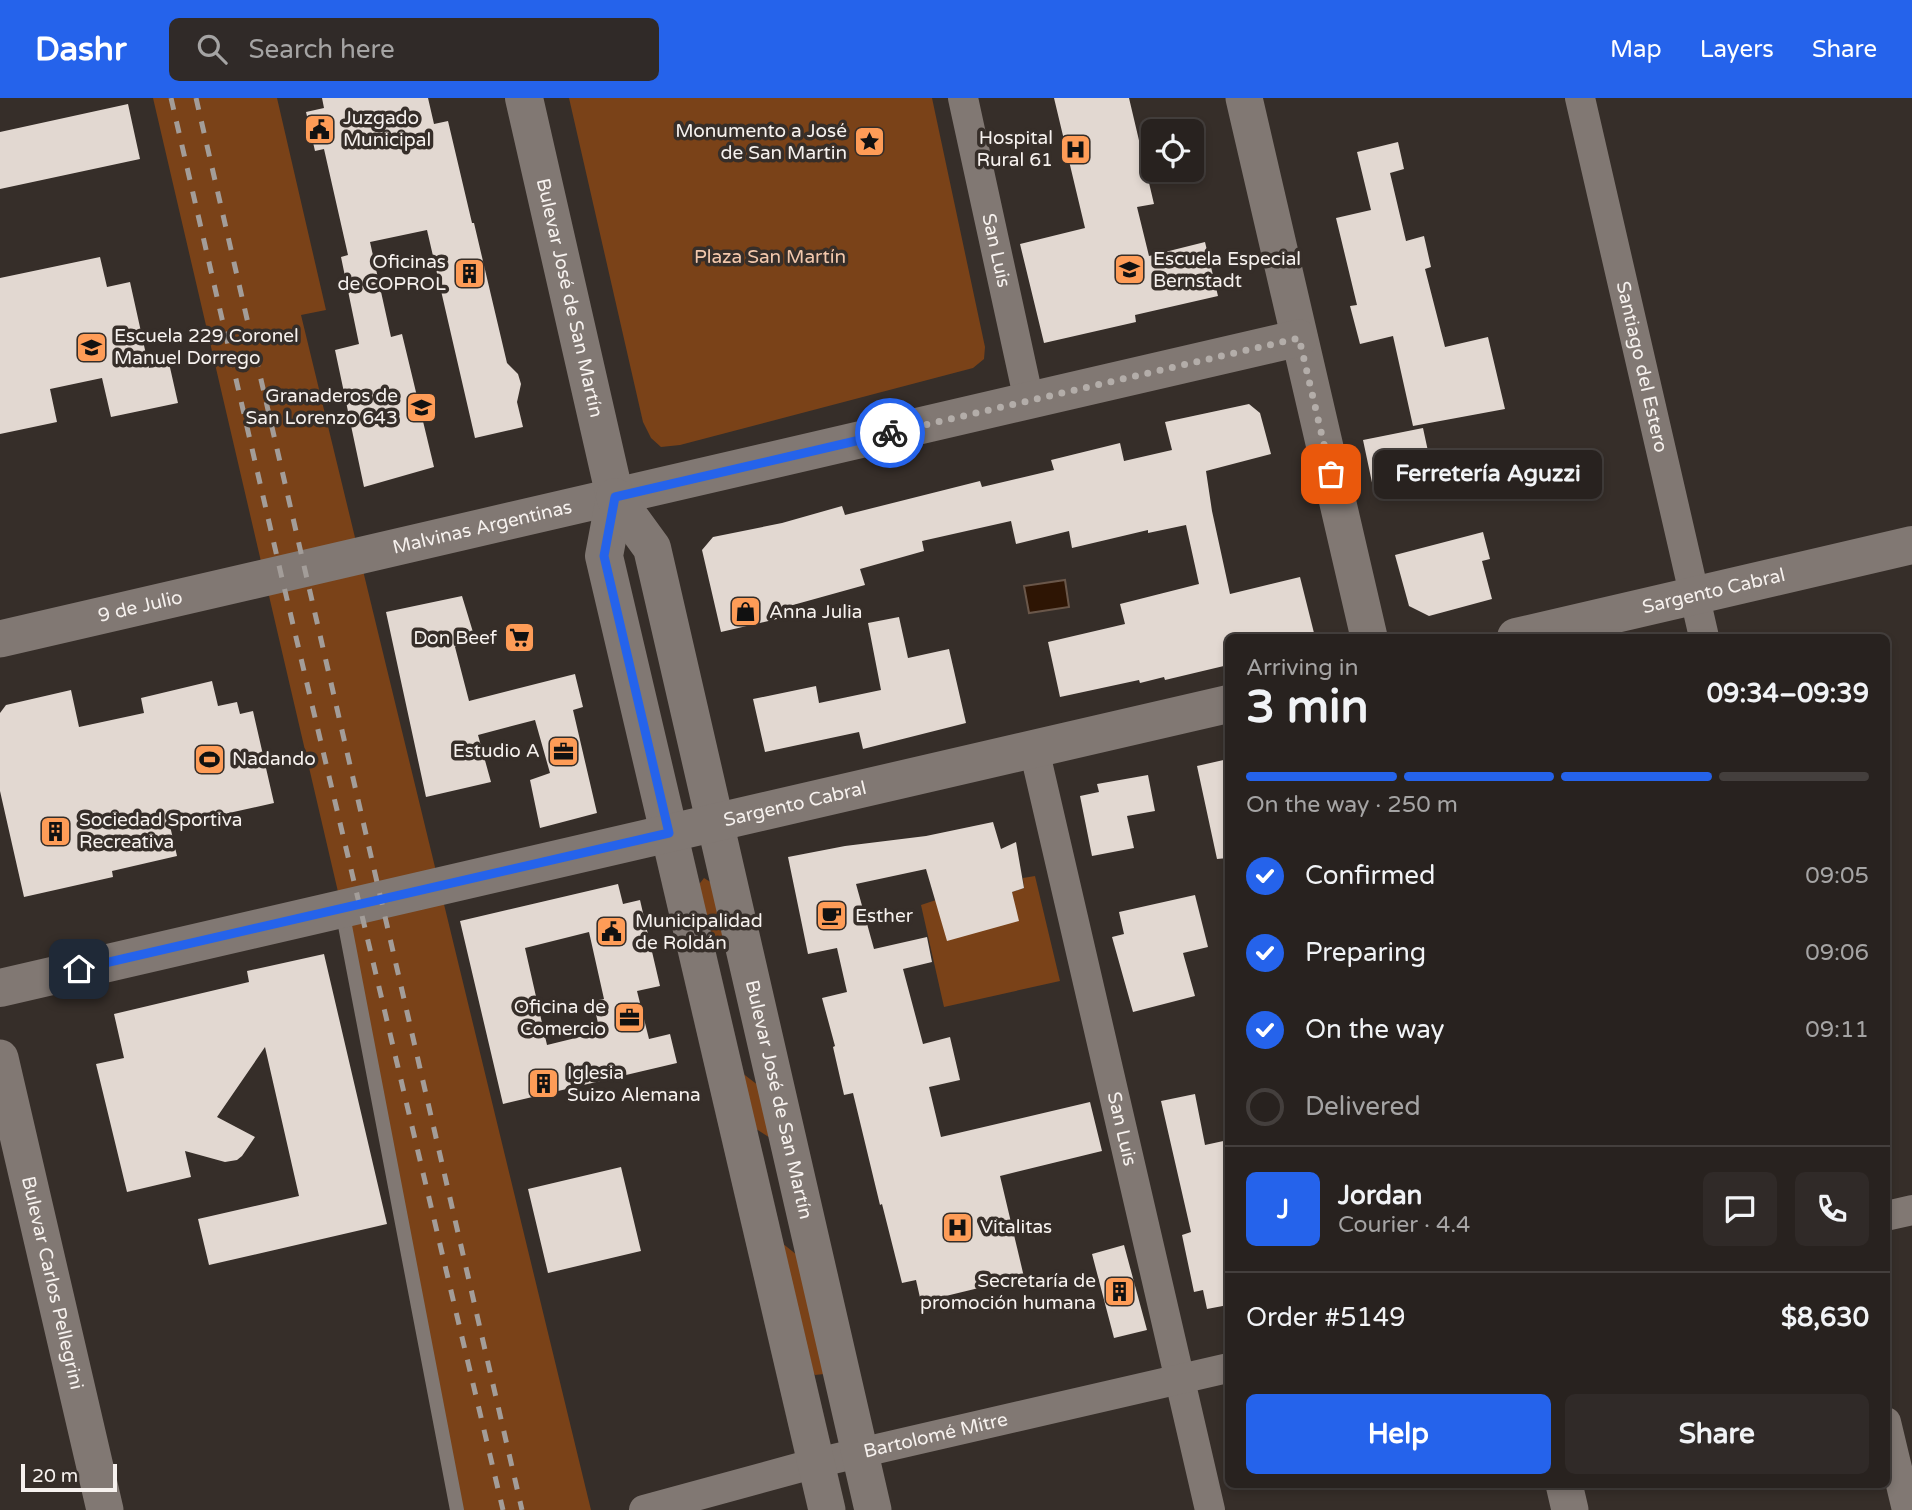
<!DOCTYPE html>
<html lang="en">
<head>
<meta charset="utf-8">
<style>
	:root { --surface:#28221f; --page:#302a28; --text:#f1f3f6; --muted:#a5a4a4; --line:#443f3d; --accent:#2563eb }
	body { margin:0; font-family:"Varela Round",sans-serif; background:var(--page); color:var(--text); height:100vh; display:flex; flex-direction:column; font-size:26px; white-space:nowrap }
	* { box-sizing:border-box; margin:0 }
	p { font-size:23px; color:var(--muted) }
	.icon { flex:none; width:38px; height:38px; fill:none; stroke:currentColor; stroke-width:2; stroke-linecap:round; stroke-linejoin:round }
	.map { position:relative; flex:1; overflow:hidden }
	.drawer { position:absolute; left:1225px; top:536px; width:665px; height:854px; display:flex; flex-direction:column; background:var(--surface); border-radius:10px; box-shadow:0 4px 10px #0003,0 0 0 2px var(--line) }
	.drawer>* { flex:none }
	.fabs { position:absolute; left:1141px; top:21px; display:grid; gap:14px }
	.fabs a { display:grid; place-items:center; width:63px; height:63px; border-radius:10px; background:var(--surface); box-shadow:0 4px 10px #0003,0 0 0 2px var(--line); font-size:35px }
	.scale { position:absolute; left:21px; bottom:18px; width:96px; box-sizing:border-box; padding-left:7px; border:4px solid #f6f1ee; border-top:0; font-size:19px; line-height:24px; white-space:nowrap; color:#f6f1ee; -webkit-text-stroke:5px #362e29; paint-order:stroke }
	.pin { position:absolute; display:grid; place-items:center; width:60px; height:60px; color:#fff; margin:-30px; border-radius:14px; box-shadow:0 4px 10px #0006 }
	.courier { position:absolute; display:grid; place-items:center; width:70px; height:70px; margin:-35px; border:5px solid #2563eb; border-radius:50%; background:#fff; color:#222; box-shadow:0 2px 9px #0007 }
	.bubble { position:absolute; height:49px; border-radius:10px; background:var(--surface); box-shadow:0 4px 10px #0003,0 0 0 2px var(--line); font-size:23px; font-weight:700; line-height:49px; text-align:center }
	.overview em { font-style:normal; font-weight:700 }
	.overview div { display:flex; flex-direction:column-reverse }
	.overview { display:flex; align-items:center; justify-content:space-between; height:119px; padding:0 21px }
	h1 { font-size:46px; font-weight:700; line-height:52px }
	.bar { display:grid; grid-template-columns:repeat(4,1fr); gap:10px 7px; align-content:center; height:84px; padding:0 21px }
	.bar i { height:9px; border-radius:5px; background:var(--line) }
	.bar .on { background:var(--accent) }
	.bar p { grid-column:span 4 }
	.line { display:flex; align-items:center; gap:18px; padding:0 21px; border-top:2px solid var(--line) }
	.line div { flex:1 }
	.round { display:grid; place-items:center; flex:none; width:74px; height:74px; border-radius:10px; background:var(--page) }
	ol { padding:0 21px; list-style:none }
	li { display:flex; align-items:center; gap:21px; height:77px }
	li p { margin-inline-start:auto }
	li .icon { padding:7px; border-radius:50%; background:var(--accent); color:#fff; stroke-width:4 }
	li:last-child { color:var(--muted) }
	li i { width:38px; height:38px; border:4px solid var(--line); border-radius:50% }
	.button { display:flex; gap:14px; margin-top:auto; padding:14px 21px }
	.button a { flex:1; height:80px; border-radius:10px; background:var(--accent); color:#fff; font-size:28px; font-weight:700; line-height:80px; text-align:center }
	.button a+a { background:var(--page); color:var(--text) }
	header { display:flex; align-items:center; gap:42px; box-sizing:border-box; height:98px; padding:0 35px; background:var(--accent); color:#fff }
	header strong { font-size:33px }
	nav { display:flex; gap:38px; margin-inline-start:auto; font-size:24px }
	.search { width:490px; height:63px; background:var(--page); display:flex; align-items:center; gap:18px; box-sizing:border-box; padding:0 24px; border-radius:10px; color:var(--muted); font-size:26px }
	.map>svg:first-child { display:block }
	.green { fill:#7a4218 }
	.water { fill:#2e1504; stroke:#6a574a; stroke-width:2 }
	.building { fill:#e2d8d1; fill-rule:evenodd }
	.lines { fill:none; stroke-linecap:round; stroke-linejoin:round }
	.service { stroke:#817873; stroke-width:14 }
	.minor { stroke:#817873; stroke-width:30 }
	.tertiary { stroke:#817873; stroke-width:37 }
	.secondary { stroke:#817873; stroke-width:38 }
	.rail { stroke:#a39d99; stroke-width:5; stroke-dasharray:12 12; stroke-linecap:butt }
	.done { stroke:#b3ada9; stroke-width:7; stroke-dasharray:0 12.6 }
	.route { stroke:#2563eb; stroke-width:9 }
	.labels { text-anchor:middle; dominant-baseline:central; stroke-width:7; stroke-linejoin:round; paint-order:stroke }
	.poi-label { font-size:19px; fill:#f6f1ee; stroke:#362e29; text-anchor:start }
	.street-label { font-size:19px; fill:#f6f1ee; stroke:#362e29 }
	.park-label { font-size:19px; fill:#f3c8ac; stroke:#362e29 }
</style>
</head>
<body>
<header>
<strong>Dashr</strong>
<div class="search"><svg class="icon" aria-label="search" viewBox="0 0 24 24"><circle cx="10" cy="10" r="6"/><path d="M15 15l6 6"/></svg>Search here</div>
<nav><a>Map</a><a>Layers</a><a>Share</a></nav>
</header>
<div class="map">
<svg width="1912" height="1412" viewBox="0 0 1912 1412">
	<rect width="100%" height="100%" fill="#362e29"/>
	<!-- green -->
	<path class="green" d="M153,0H277L326,212L301,217L591,1412H457L342,811Z
		M569,0H932L985,249L984,261L973,270L680,347L661,349L651,340L643,324Z
		M1035,778L1060,883L944,909L921,807L957,795L1018,823L1012,794L1024,790L1023,780Z
		M704,780L712,785L729,844L704,834L697,789Z
		M737,971L763,991L775,1043L750,1027Z
		M777,1141L802,1161L824,1276L815,1277L808,1268Z"/>
	<!-- water -->
	<path class="water" d="M1065,482L1069,509L1029,515L1024,488Z"/>
	<!-- building -->
	<path class="building" d="M322,0H428L434,26L448,23L472,125H474L507,265L518,276L521,286L517,304L523,329L475,340L427,132L370,144L391,239L402,236L434,369L364,389L335,252L359,246L341,159L348,157L324,51L315,53L306,14L324,10Z
		M1054,0H1129L1154,106L1137,109L1149,158L1205,144L1218,198L1135,217L1136,224L1044,245L1020,146L1085,130Z
		M128,6L140,61L0,91V34Z
		M1398,44L1404,71L1390,75L1406,143L1424,138L1431,169L1425,171L1445,249L1488,239L1505,311L1413,328L1393,238L1360,246L1350,208L1357,207L1336,120L1371,112L1357,54Z
		M100,159L107,189L130,184L149,270L169,265L178,305L111,319L102,280L50,291L57,324L0,336V180Z
		M1249,306L1260,315L1271,356L1206,373L1212,413L1230,496L1300,479L1315,539H1228V567L1165,582L1164,579L1140,585L1139,582L1060,599L1048,544L1125,526L1120,506L1199,486L1186,427L1148,435V432L1072,450L1069,433L1016,446L1011,423L922,443L924,453L860,471L865,487L775,512L777,521L721,534L702,452L713,439L782,425L842,408L845,417L980,383L982,389L1054,372L1051,362L1120,345L1124,363L1172,352L1165,324Z
		M1423,330L1434,381L1374,394L1363,342Z
		M1483,434L1490,461L1482,463L1492,501L1429,518L1409,508L1395,457Z
		M462,498L476,544L455,549L469,603L575,576L583,609L573,612L597,715L540,730L530,682L550,675L535,622L478,637L491,684L426,699L386,514Z
		M899,519L908,560L949,551L966,625L863,651L859,634L765,654L753,601L816,588L819,605L881,592L868,525Z
		M212,583L218,608L237,604L240,616L253,613L274,705L170,728L177,758L112,773L113,779L24,799L0,693V615L6,607L71,592L79,629L144,615L141,600Z
		M1228,661V760L1217,761L1197,668Z
		M1148,677L1155,713L1127,718L1134,750L1092,758L1080,698L1099,694L1097,686Z
		M993,724L1001,751L1016,744L1024,790L1012,794L1019,823L947,843L926,771L856,786L874,851L927,839L932,864L903,871L923,946L950,939L960,982L929,989L941,1039L1090,1004L1102,1053L1000,1078L1024,1179L921,1204L916,1182L902,1185L882,1106L880,1107L853,995L844,997L833,949L835,948L822,900L847,894L837,850L808,856L788,759L845,748L926,738Z
		M618,786L623,806L640,802L660,888L637,893L649,941L670,936L677,965L503,1006L460,823ZM589,834L604,901L593,903L600,934L547,947L525,850Z
		M1195,797L1208,849L1183,855L1195,898L1133,914L1112,839L1124,836L1119,814Z
		M324,856L387,1126L209,1167L198,1121L299,1098L265,949L217,1019L255,1039L242,1058L237,1062L225,1064L185,1053L191,1079L127,1094L96,966L124,960L114,916L249,884L247,873Z
		M1195,996L1205,1047L1228,1042V1207L1207,1211L1203,1192L1194,1194L1182,1137L1191,1134L1161,1003Z
		M621,1069L641,1153L548,1175L528,1091Z
		M1124,1147L1147,1232L1114,1240L1092,1156Z"/>
	<g class="lines">
		<!-- service -->
		<path class="service" d="M342,812L457,1412"/>
		<!-- minor -->
		<g class="minor">
			<path id="s1" d="M963,0L1029,303"/>
			<path id="s2" d="M1580,0L1704,539"/>
			<path id="s3" d="M1034,651L1210,1412"/>
			<path d="M1886,1118L1912,1112"/>
			<path d="M1886,1324L1907,1412"/>
			<path id="s4" d="M644,1412L816,1365L1228,1270"/>
		</g>
		<!-- tertiary -->
		<g class="tertiary">
			<path d="M1244,0L1369,539"/>
			<path id="s5" d="M0,541L1299,240"/>
			<path id="s6" d="M715,724L873,1412"/>
			<path d="M669,735L827,1412"/>
			<path id="s7" d="M0,960L105,1412"/>
			<path d="M1564,1386L1570,1412"/>
		</g>
		<!-- secondary -->
		<g class="secondary">
			<path id="s8" d="M524,0L615,399L604,458L669,735"/>
			<path d="M615,399L652,450L715,724"/>
			<path id="s9" d="M1516,539L1912,447"/>
			<path id="s10" d="M0,890L1228,606"/>
		</g>
		<!-- rail -->
		<path class="rail" d="M171,0L281,476L503,1412
			M196,0L522,1412"/>
	</g>
	<g class="lines">
		<!-- done -->
		<path class="done" d="M890,335L1299,240L1331,376"/>
		<!-- route -->
		<path class="route" d="M79,871L669,735L604,458L615,399L890,335"/>
	</g>
	<!-- icons -->
	<defs>
		<symbol id="civic-square" viewBox="-11 -11 22 22"><rect x="-9" y="-9" width="18" height="18" rx="4" fill="#fe9c57" stroke="#362e29"/><path d="M-.6-6.5H3V-4.5H.6V-3L4-1V1h2V6H-6V1h2V-1L-.6-3ZM-1.2 2.5V6h2.4V2.5Z" fill="#111"/></symbol>
		<symbol id="sight-square" viewBox="-11 -11 22 22"><rect x="-9" y="-9" width="18" height="18" rx="4" fill="#fe9c57" stroke="#362e29"/><path d="M0-6L1.8-2.2L6-1.7L2.9 1.2L3.7 5.4L0 3.3L-3.7 5.4L-2.9 1.2L-6-1.7L-1.8-2.2Z" fill="#111"/></symbol>
		<symbol id="hospital-square" viewBox="-11 -11 22 22"><rect x="-9" y="-9" width="18" height="18" rx="4" fill="#fe9c57" stroke="#362e29"/><path d="M-5-5h3v3.5h4V-5h3V5h-3V1.5h-4V5h-3Z" fill="#111"/></symbol>
		<symbol id="school-square" viewBox="-11 -11 22 22"><rect x="-9" y="-9" width="18" height="18" rx="4" fill="#fe9c57" stroke="#362e29"/><path d="M0-5L7-2L0 1L-7-2ZM-4 1L0 2.5L4 1V4Q0 6-4 4Z" fill="#111"/></symbol>
		<symbol id="building-square" viewBox="-11 -11 22 22"><rect x="-9" y="-9" width="18" height="18" rx="4" fill="#fe9c57" stroke="#362e29"/><path d="M-4-6H4V6H1V3H-1V6H-4ZM-2.5-4.3h1.7v1.8h-1.7ZM.8-4.3h1.7v1.8H.8ZM-2.5-1h1.7V.8h-1.7ZM.8-1h1.7V.8H.8Z" fill="#111"/></symbol>
		<symbol id="shop-square" viewBox="-11 -11 22 22"><rect x="-9" y="-9" width="18" height="18" rx="4" fill="#fe9c57" stroke="#362e29"/><path d="M-5-2.5h2.3a2.7 3.5 0 0 1 5.4 0H5L5.5 6h-11ZM-1.5-2.5h3a1.5 2.3 0 0 0-3 0Z" fill="#111"/></symbol>
		<symbol id="supermarket-square" viewBox="-11 -11 22 22"><rect x="-9" y="-9" width="18" height="18" rx="4" fill="#fe9c57" stroke="#362e29"/><path d="M-6-5.5h2.5l.6 2H6L4.5 2H-2.5L-4.4-4H-6ZM-1.5 3.2a1.3 1.3 0 1 0 .1 0ZM3 3.2a1.3 1.3 0 1 0 .1 0Z" fill="#111"/></symbol>
		<symbol id="office-square" viewBox="-11 -11 22 22"><rect x="-9" y="-9" width="18" height="18" rx="4" fill="#fe9c57" stroke="#362e29"/><path d="M-6-3h4V-5.5h4V-3h4V5H-6ZM-1-4.5V-3h2v-1.5ZM-6 0V1H6V0Z" fill="#111"/></symbol>
		<symbol id="stadium-square" viewBox="-11 -11 22 22"><rect x="-9" y="-9" width="18" height="18" rx="4" fill="#fe9c57" stroke="#362e29"/><path d="M0-5a6.5 5 0 1 0 0 10a6.5 5 0 1 0 0-10ZM-3.5-1.8h7v3.6h-7Z" fill="#111"/></symbol>
		<symbol id="cafe-square" viewBox="-11 -11 22 22"><rect x="-9" y="-9" width="18" height="18" rx="4" fill="#fe9c57" stroke="#362e29"/><path d="M-5.5-4.5H6V0H3Q3 3.5 0 3.5H-2.5Q-5.5 3.5-5.5 0ZM3-3.2v2h1.7v-2ZM-6 4.5H4V6H-6Z" fill="#111"/></symbol>
	</defs>
	<g fill-rule="evenodd">
		<use href="#civic-square" x="302" y="14" width="35" height="35"/>
		<use href="#sight-square" x="852" y="26" width="35" height="35"/>
		<use href="#hospital-square" x="1058" y="34" width="35" height="35"/>
		<use href="#school-square" x="1112" y="154" width="35" height="35"/>
		<use href="#building-square" x="452" y="158" width="35" height="35"/>
		<use href="#school-square" x="74" y="232" width="35" height="35"/>
		<use href="#school-square" x="404" y="292" width="35" height="35"/>
		<use href="#shop-square" x="728" y="496" width="35" height="35"/>
		<use href="#supermarket-square" x="502" y="522" width="35" height="35"/>
		<use href="#office-square" x="546" y="636" width="35" height="35"/>
		<use href="#stadium-square" x="192" y="644" width="35" height="35"/>
		<use href="#building-square" x="38" y="716" width="35" height="35"/>
		<use href="#cafe-square" x="814" y="800" width="35" height="35"/>
		<use href="#civic-square" x="594" y="816" width="35" height="35"/>
		<use href="#office-square" x="612" y="902" width="35" height="35"/>
		<use href="#building-square" x="526" y="968" width="35" height="35"/>
		<use href="#hospital-square" x="940" y="1112" width="35" height="35"/>
		<use href="#building-square" x="1102" y="1176" width="35" height="35"/>
	</g>
	<g class="labels">
		<!-- poi labels -->
		<g class="poi-label">
			<text x="343" y="20">Juzgado<tspan x="343" dy="22">Municipal</tspan></text>
			<text x="847" y="33" text-anchor="end">Monumento a José<tspan x="847" dy="22">de San Martin</tspan></text>
			<text x="1053" y="40" text-anchor="end">Hospital<tspan x="1053" dy="22">Rural 61</tspan></text>
			<text x="1153" y="161">Escuela Especial<tspan x="1153" dy="22">Bernstadt</tspan></text>
			<text x="446" y="164" text-anchor="end">Oficinas<tspan x="446" dy="22">de COPROL</tspan></text>
			<text x="114" y="238">Escuela 229 Coronel<tspan x="114" dy="22">Manuel Dorrego</tspan></text>
			<text x="398" y="298" text-anchor="end">Granaderos de<tspan x="398" dy="22">San Lorenzo 643</tspan></text>
			<text x="769" y="514">Anna Julia</text>
			<text x="497" y="540" text-anchor="end">Don Beef</text>
			<text x="540" y="653" text-anchor="end">Estudio A</text>
			<text x="232" y="661">Nadando</text>
			<text x="79" y="722">Sociedad Sportiva<tspan x="79" dy="22">Recreativa</tspan></text>
			<text x="855" y="818">Esther</text>
			<text x="635" y="823">Municipalidad<tspan x="635" dy="22">de Roldán</tspan></text>
			<text x="606" y="909" text-anchor="end">Oficina de<tspan x="606" dy="22">Comercio</tspan></text>
			<text x="567" y="975">Iglesia<tspan x="567" dy="22">Suizo Alemana</tspan></text>
			<text x="980" y="1129">Vitalitas</text>
			<text x="1096" y="1183" text-anchor="end">Secretaría de<tspan x="1096" dy="22">promoción humana</tspan></text>
		</g>
		<!-- street labels -->
		<g class="street-label">
			<text stroke="none"><textPath href="#s1" startOffset="156">San Luis</textPath></text>
			<text stroke="none"><textPath href="#s8" startOffset="205">Bulevar José de San Martín</textPath></text>
			<text stroke="none"><textPath href="#s2" startOffset="276">Santiago del Estero</textPath></text>
			<text stroke="none"><textPath href="#s5" startOffset="495">Malvinas Argentinas</textPath></text>
			<text stroke="none"><textPath href="#s9" startOffset="203">Sargento Cabral</textPath></text>
			<text stroke="none"><textPath href="#s5" startOffset="144">9 de Julio</textPath></text>
			<text stroke="none"><textPath href="#s10" startOffset="816">Sargento Cabral</textPath></text>
			<text stroke="none"><textPath href="#s6" startOffset="285">Bulevar José de San Martín</textPath></text>
			<text stroke="none"><textPath href="#s3" startOffset="390">San Luis</textPath></text>
			<text stroke="none"><textPath href="#s7" startOffset="231">Bulevar Carlos Pellegrini</textPath></text>
			<text stroke="none"><textPath href="#s4" startOffset="301">Bartolomé Mitre</textPath></text>
		</g>
		<!-- park labels -->
		<g class="park-label">
			<text x="770" y="159">Plaza San Martín</text>
		</g>
	</g>
</svg>
<div class="fabs">
<a><svg class="icon" aria-label="locate" viewBox="0 0 24 24"><circle cx="12" cy="12" r="6"/><path d="M12 2v4M12 18v4M2 12h4M18 12h4"/></svg></a>
</div>
<div class="scale">20 m</div>
<div class="pin" style="left:1331px;top:376px;background:#ea580c"><svg class="icon" aria-label="bag" viewBox="0 0 24 24"><path d="M5 8h14l-1 12H6zM9 8a3 3 0 0 1 6 0"/></svg></div>
<div class="pin" style="left:79px;top:871px;background:#1f2937"><svg class="icon" aria-label="home" viewBox="0 0 24 24"><path d="M3 11l9-7 9 7M6 9v11h12V9"/></svg></div>
<div class="courier" style="left:890px;top:335px"><svg class="icon" aria-label="bike" viewBox="0 0 24 24"><circle cx="6" cy="16" r="4"/><circle cx="18" cy="16" r="4"/><path d="M6 16l4-8h5l3 8M10 8l3 8H6M13 5h3"/></svg></div>
<div class="bubble" style="left:1374px;top:352px;width:228px">Ferretería Aguzzi</div>
<section class="drawer">
<div class="overview"><div><h1>3 min</h1><p>Arriving in</p></div><em>09:34–09:39</em></div>
<div class="bar"><i class="on"></i><i class="on"></i><i class="on"></i><i></i><p>On the way · 250 m</p></div>
<ol>
<li><svg class="icon" aria-label="check" viewBox="0 0 24 24"><path d="M5 12l5 5 9-10"/></svg>Confirmed<p>09:05</p></li>
<li><svg class="icon" aria-label="check" viewBox="0 0 24 24"><path d="M5 12l5 5 9-10"/></svg>Preparing<p>09:06</p></li>
<li><svg class="icon" aria-label="check" viewBox="0 0 24 24"><path d="M5 12l5 5 9-10"/></svg>On the way<p>09:11</p></li>
<li><i></i>Delivered</li>
</ol>
<div class="line" style="height:126px"><b class="round" style="background:var(--accent);color:#fff">J</b><div><b>Jordan</b><p>Courier · 4.4</p></div><a class="round"><svg class="icon" aria-label="chat" viewBox="0 0 24 24"><path d="M4 5h16v11H9l-5 4z"/></svg></a><a class="round"><svg class="icon" aria-label="phone" viewBox="0 0 24 24"><path d="M5 4h4l2 5-3 2q2 4 5 5l2-3 5 2v4C11 20 4 13 5 4z"/></svg></a></div>
<div class="line" style="height:91px"><div>Order #5149</div><b>$8,630</b></div>
<div class="button"><a>Help</a><a>Share</a></div>
</section>
</div>
</body>
</html>
